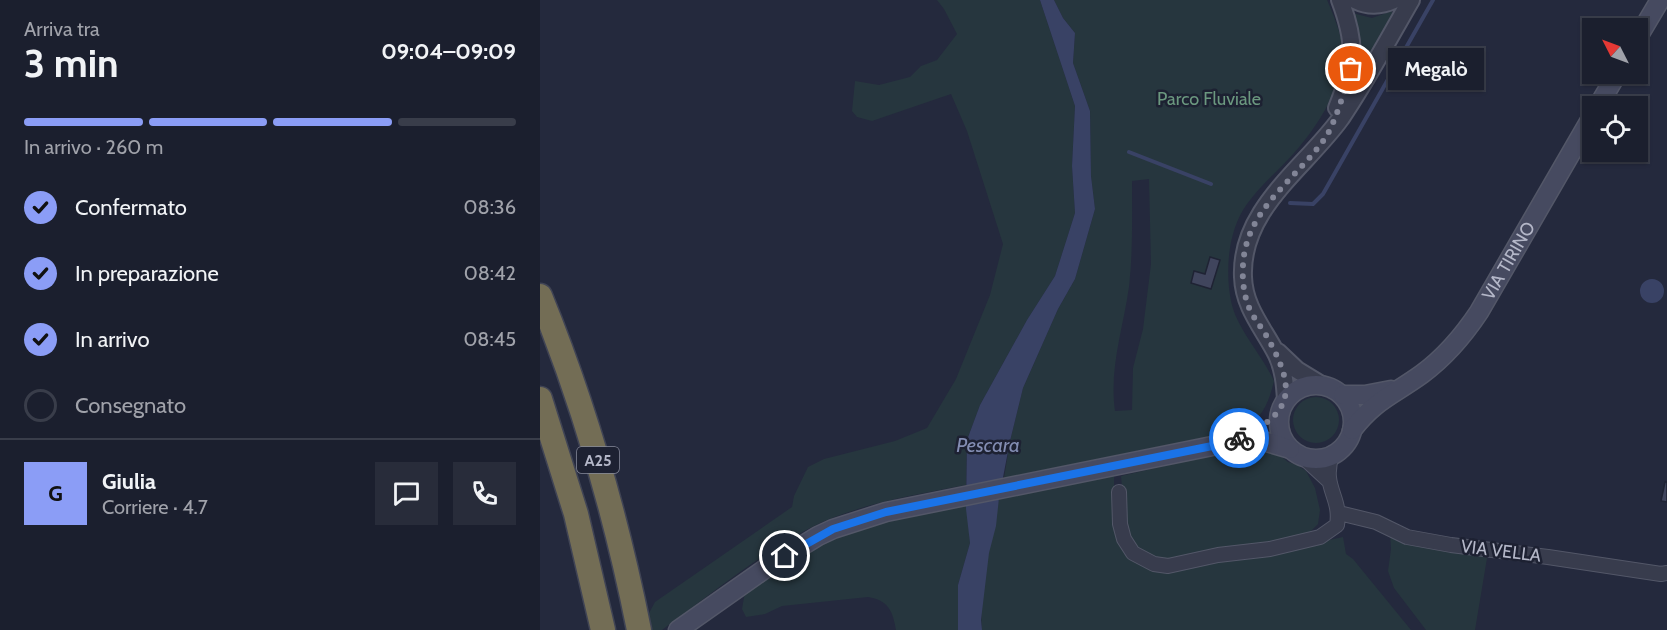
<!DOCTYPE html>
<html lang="it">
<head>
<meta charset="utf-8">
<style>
	:root { --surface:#1b1f2e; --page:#282c3a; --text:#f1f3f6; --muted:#a0a2aa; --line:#393d4a; --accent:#8b9df6 }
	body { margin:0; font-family:Cabin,sans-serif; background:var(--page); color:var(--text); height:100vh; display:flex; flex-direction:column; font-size:22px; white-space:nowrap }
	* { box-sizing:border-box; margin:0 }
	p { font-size:20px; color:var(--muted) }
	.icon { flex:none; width:33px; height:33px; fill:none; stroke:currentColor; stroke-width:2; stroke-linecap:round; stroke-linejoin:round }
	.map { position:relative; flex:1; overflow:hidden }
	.panel { display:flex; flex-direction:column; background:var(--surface); width:540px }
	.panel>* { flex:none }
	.needle { width:39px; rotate:312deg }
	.buttons { position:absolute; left:1042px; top:18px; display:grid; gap:12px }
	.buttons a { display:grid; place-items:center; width:66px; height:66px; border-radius:0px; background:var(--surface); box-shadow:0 2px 4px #0004,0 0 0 2px var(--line); font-size:30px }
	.pin { position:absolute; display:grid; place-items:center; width:51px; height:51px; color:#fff; margin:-26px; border:3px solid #fff; border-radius:50%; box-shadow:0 2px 6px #0007 }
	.courier { position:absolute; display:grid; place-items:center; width:60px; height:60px; margin:-30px; border:4px solid #1a73e8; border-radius:50%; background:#fff; color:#222; box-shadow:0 2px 8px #0007 }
	.bubble { position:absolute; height:42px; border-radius:0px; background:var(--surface); box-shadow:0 2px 4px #0004,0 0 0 2px var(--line); font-size:20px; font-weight:700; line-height:42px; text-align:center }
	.headline em { font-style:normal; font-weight:700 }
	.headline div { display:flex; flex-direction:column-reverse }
	.headline { display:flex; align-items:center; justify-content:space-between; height:102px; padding:0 24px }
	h1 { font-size:39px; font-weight:700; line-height:45px }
	.bar { display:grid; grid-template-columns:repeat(4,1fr); gap:9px 6px; align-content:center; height:72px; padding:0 24px }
	.bar i { height:8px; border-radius:4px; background:var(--line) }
	.bar .active { background:var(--accent) }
	.bar p { grid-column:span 4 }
	.line { display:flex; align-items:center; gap:15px; padding:0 24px; border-top:2px solid var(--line) }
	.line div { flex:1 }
	.round { display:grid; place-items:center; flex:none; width:63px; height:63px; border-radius:0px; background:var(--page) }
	ol { padding:0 24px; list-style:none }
	li { display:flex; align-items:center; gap:18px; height:66px }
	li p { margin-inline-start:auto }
	li .icon { padding:6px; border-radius:50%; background:var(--accent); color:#111; stroke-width:4 }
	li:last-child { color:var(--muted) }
	li i { width:33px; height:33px; border:3px solid var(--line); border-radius:50% }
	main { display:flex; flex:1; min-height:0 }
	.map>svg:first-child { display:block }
	.green { fill:#26363e; fill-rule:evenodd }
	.water { fill:#394265 }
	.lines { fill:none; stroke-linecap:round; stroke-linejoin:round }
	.stream { stroke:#394265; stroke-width:4 }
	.building { fill:#40455d; stroke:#1f2334; stroke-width:1.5 }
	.minor-casing { stroke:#535768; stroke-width:16 }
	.tertiary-casing { stroke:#535768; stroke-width:20 }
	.secondary-casing { stroke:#535768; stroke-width:21 }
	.motorway-casing { stroke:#404455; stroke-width:27 }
	.minor { stroke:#383c4d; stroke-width:14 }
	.tertiary { stroke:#383c4d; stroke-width:16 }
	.secondary { stroke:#464a60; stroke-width:18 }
	.motorway { stroke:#736d55; stroke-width:24 }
	.done { stroke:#828597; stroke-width:6; stroke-dasharray:0 10.8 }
	.route { stroke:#1a73e8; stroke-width:8 }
	.labels { text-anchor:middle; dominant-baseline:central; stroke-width:5; stroke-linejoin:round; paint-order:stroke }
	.shield { fill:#1d2132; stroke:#878a9b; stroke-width:1.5 }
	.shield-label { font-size:16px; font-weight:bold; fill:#b4b7c8 }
	.park-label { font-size:18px; fill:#6b987f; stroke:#1d2132 }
	.street-label { font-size:18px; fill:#b4b7c8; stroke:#1d2132 }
	.water-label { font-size:20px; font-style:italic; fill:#838db3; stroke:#1d2132 }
</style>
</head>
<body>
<main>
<section class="panel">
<div class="headline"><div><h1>3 min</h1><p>Arriva tra</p></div><em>09:04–09:09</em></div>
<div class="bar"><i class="active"></i><i class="active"></i><i class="active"></i><i></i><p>In arrivo · 260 m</p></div>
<ol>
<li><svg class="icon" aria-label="check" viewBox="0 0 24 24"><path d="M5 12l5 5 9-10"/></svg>Confermato<p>08:36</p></li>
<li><svg class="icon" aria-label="check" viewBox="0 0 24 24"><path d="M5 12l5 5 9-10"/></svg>In preparazione<p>08:42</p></li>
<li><svg class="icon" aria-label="check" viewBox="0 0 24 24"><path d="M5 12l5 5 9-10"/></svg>In arrivo<p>08:45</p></li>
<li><i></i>Consegnato</li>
</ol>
<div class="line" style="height:108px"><b class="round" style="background:var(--accent);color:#111">G</b><div><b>Giulia</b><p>Corriere · 4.7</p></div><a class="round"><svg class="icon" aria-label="chat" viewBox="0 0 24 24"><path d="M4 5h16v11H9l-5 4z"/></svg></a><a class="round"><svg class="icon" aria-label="phone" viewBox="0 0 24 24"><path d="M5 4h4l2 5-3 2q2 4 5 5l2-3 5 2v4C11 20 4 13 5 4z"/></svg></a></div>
</section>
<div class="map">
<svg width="1127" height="630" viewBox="0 0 1127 630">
	<rect width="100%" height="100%" fill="#24293d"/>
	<!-- green -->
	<path class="green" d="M397,0H500L535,106L532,166L535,213L515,276L487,320L440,405L427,440L426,485C374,495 316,504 268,529C216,557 169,595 122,630H111L108,615L115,602L252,507L254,496L268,467L284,459L355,441L387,428L416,379L450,295L463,244L427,131L411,94L332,121L317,117L312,111L315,81L339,85L370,77L381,66L397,60L417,34L404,9Z
		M514,0H787C792,11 802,36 803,48C803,87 779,125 754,153C739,170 720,186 707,204C688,230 685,270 691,301C696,328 723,356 734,381C724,423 709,430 668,439L666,437L464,478L470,441L483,388L518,309L535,279L555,209L551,176L550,111L533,63L535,33L523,18ZM609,179L611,264L603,329L593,368L592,410L575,411C569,369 583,329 589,287C593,252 592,217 592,181Z
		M852,11V14L819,71L820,44L812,13L832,18Z
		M753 420a23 23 0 1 1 46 0a23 23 0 1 1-46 0Z
		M716,445L732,449L748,462L757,465L766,471L775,488L780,510L778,524L768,534L756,540L624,562L595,549L586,533L581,476Z
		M574,475V516L576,537L582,549L592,561L602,565L619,570L731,553L803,537L806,554L813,559L871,630H442C438,592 453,537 459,498Z
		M427,504L430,543L418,585V630H356C353,611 348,600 328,597L242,606L225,614L206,617L202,609L205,592L281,543L314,528Z
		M850,532L948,552L935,630H886L854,588L848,571L851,549Z"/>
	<!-- water -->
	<path class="water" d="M500,0H514L523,18L535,33L533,63L550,111L551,176L555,209L535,279L518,309L483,388L470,441L459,498L456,526L449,553L441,620L442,630H418V585L430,543L426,509L427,440L440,405L487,320L515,276L535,213L532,166L535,106Z
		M1100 291a12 12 0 1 1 24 0a12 12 0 1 1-24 0Z"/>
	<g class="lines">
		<!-- stream -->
		<path class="stream" d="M589,152L671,184
			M750,203L773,204L783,194L893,0"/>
	</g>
	<!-- building -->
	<path class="building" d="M670,257L680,260L671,289L651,283L654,271L665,274Z
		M1125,482H1127V502L1121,501Z"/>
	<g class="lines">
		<defs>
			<path id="minor" d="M763,457L788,480
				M579,492L580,524L584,539L593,553L614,564L628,566L678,555L730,549L780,537L797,525C802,497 781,487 792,455
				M799,513L836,522L867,537L911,545L1008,557L1121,574L1127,573"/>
			<path id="tertiary" d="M815,0C827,6 841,6 854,0
				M797,108C815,64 817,45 800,0
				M738,352L757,370L780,384
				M746,400C745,384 744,370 737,355C724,329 704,308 703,277C700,209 765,168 801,118C825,83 849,38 871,0"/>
			<g id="secondary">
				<path d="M1098,37L1120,0"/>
				<path d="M1058,106L1077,74"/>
				<circle cx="776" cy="422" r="37"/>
				<path d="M803,395H825L851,390"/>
				<path id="s1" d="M812,430C835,400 853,395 882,374C905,357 923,336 939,312L1053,115"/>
				<path d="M138,630L229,566L278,536L293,529L346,512L692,442L720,440L750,449"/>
			</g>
			<path id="motorway" d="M0,296C44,404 76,515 99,630
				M0,399L36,514L63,630"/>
		</defs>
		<!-- minor casing -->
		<use href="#minor" class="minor-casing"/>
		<!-- tertiary casing -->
		<use href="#tertiary" class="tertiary-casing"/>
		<!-- secondary casing -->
		<use href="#secondary" class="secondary-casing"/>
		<!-- motorway casing -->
		<use href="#motorway" class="motorway-casing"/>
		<!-- minor -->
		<use href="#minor" class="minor"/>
		<!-- tertiary -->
		<use href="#tertiary" class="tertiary"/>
		<!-- secondary -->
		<use href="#secondary" class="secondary"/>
		<!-- motorway -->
		<use href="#motorway" class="motorway"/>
	</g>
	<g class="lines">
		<!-- done -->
		<path class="done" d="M699,438C755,413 756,388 727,337C722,328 715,320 710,310C704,297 702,280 703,265C706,210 753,182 783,141C794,128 806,86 811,69"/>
		<!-- route -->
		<path class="route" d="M245,556L293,529L346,512L692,442L699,438"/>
	</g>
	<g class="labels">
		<!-- shield labels -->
		<rect class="shield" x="37" y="447" width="42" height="26" rx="4.5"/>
		<g class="shield-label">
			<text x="58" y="460">A25</text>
		</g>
		<!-- park labels -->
		<g class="park-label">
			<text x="669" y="99">Parco Fluviale</text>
		</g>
		<!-- street labels -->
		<g class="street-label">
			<text stroke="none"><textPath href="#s1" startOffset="234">VIA TIRINO</textPath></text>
			<text transform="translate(961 551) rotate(7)">VIA VELLA</text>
		</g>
		<!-- water labels -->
		<g class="water-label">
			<text x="448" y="445">Pescara</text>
		</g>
	</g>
</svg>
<div class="buttons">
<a><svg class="needle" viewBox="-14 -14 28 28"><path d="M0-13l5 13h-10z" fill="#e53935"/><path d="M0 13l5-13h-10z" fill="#a0a2aa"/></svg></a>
<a><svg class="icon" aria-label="locate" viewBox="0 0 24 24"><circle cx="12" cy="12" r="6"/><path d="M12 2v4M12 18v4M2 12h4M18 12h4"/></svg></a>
</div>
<div class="pin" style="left:811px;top:69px;background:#ea580c"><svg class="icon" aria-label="bag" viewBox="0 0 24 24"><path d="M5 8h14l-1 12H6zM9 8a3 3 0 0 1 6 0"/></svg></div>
<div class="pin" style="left:245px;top:556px;background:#1f2937"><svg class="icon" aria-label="home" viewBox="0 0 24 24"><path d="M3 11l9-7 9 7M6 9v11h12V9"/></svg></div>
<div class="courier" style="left:699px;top:438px"><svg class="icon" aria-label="bike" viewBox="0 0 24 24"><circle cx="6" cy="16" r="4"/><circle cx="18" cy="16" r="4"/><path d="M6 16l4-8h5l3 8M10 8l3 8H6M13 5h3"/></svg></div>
<div class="bubble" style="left:848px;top:48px;width:96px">Megalò</div>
</div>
</main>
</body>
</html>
